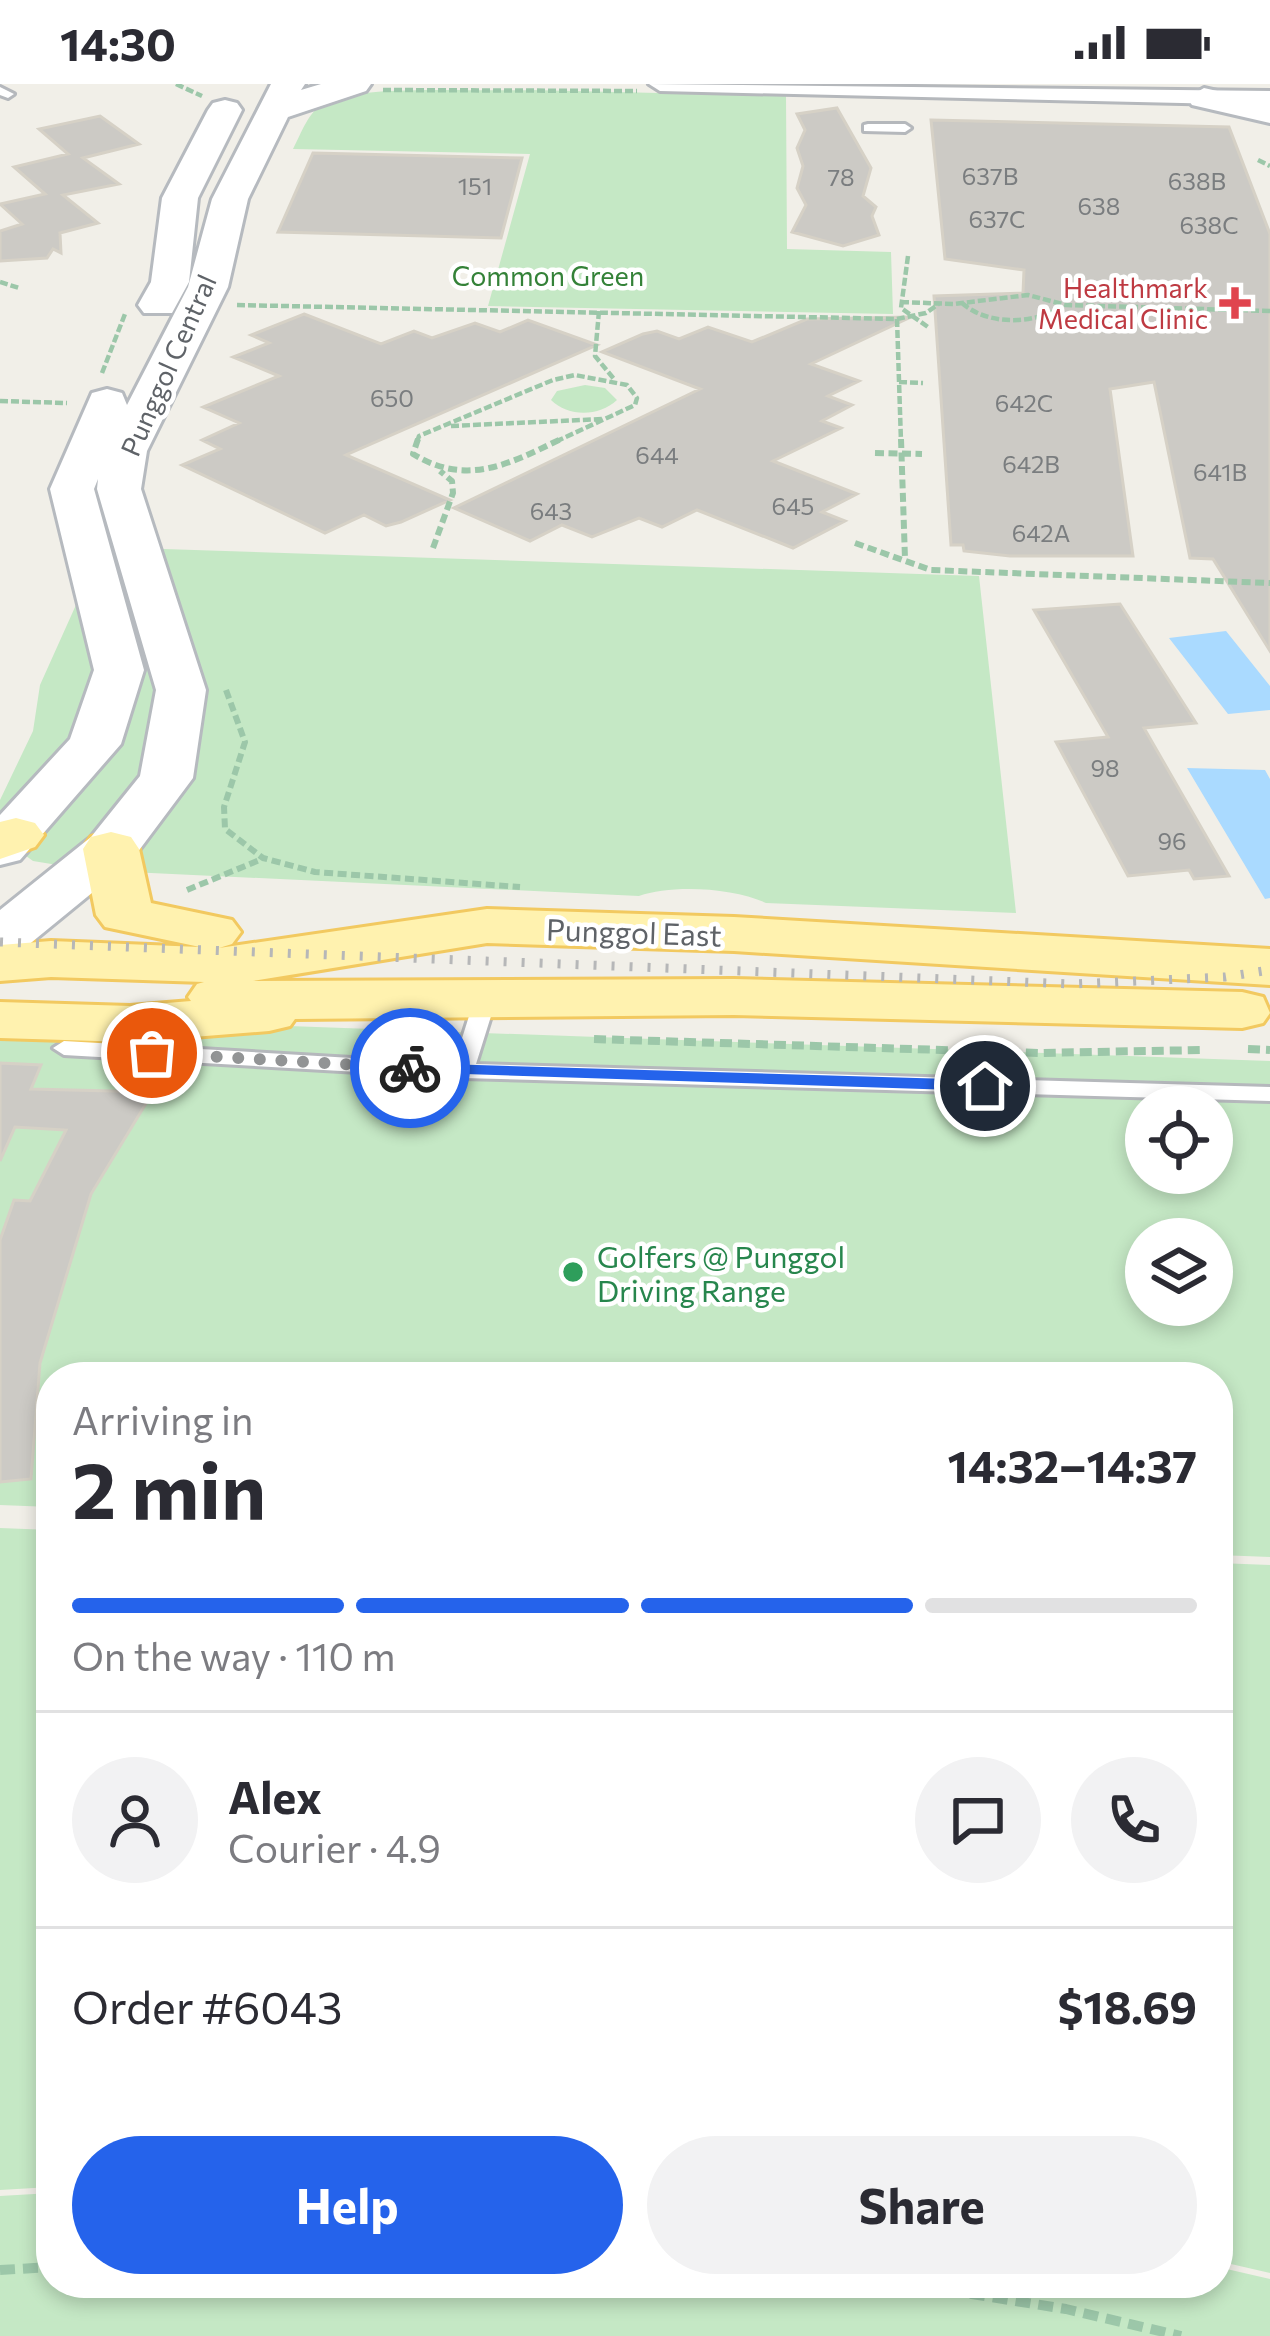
<!DOCTYPE html>
<html lang="en">
<head>
<meta charset="utf-8">
<style>
	:root { --surface:#fff; --page:#f2f2f3; --text:#2b2b33; --muted:#7c7c81; --line:#e1e1e2; --accent:#2563eb }
	body { margin:0; font-family:Commissioner,sans-serif; background:var(--page); color:var(--text); height:100vh; display:flex; flex-direction:column; font-size:45px; white-space:nowrap }
	* { box-sizing:border-box; margin:0 }
	p { font-size:39px; color:var(--muted) }
	.icon { flex:none; width:66px; height:66px; fill:none; stroke:currentColor; stroke-width:2; stroke-linecap:round; stroke-linejoin:round }
	.map { position:relative; flex:1; overflow:hidden }
	.sheet { position:absolute; left:36px; top:1278px; width:1197px; height:936px; display:flex; flex-direction:column; background:var(--surface); border-radius:48px; box-shadow:0 6px 18px #0003 }
	.sheet>* { flex:none }
	.tools { position:absolute; left:1125px; top:1002px; display:grid; gap:24px }
	.tools a { display:grid; place-items:center; width:108px; height:108px; border-radius:50%; background:var(--surface); box-shadow:0 6px 18px #0003; font-size:60px }
	.pin { position:absolute; display:grid; place-items:center; width:102px; height:102px; color:#fff; margin:-51px; border:6px solid #fff; border-radius:50%; box-shadow:0 3px 12px #0007 }
	.courier { position:absolute; display:grid; place-items:center; width:120px; height:120px; margin:-60px; border:9px solid #2563eb; border-radius:50%; background:#fff; color:#222; box-shadow:0 3px 15px #0007 }
	.headline em { font-style:normal; font-weight:700 }
	.headline div { display:flex; flex-direction:column-reverse }
	.headline { display:flex; align-items:center; justify-content:space-between; height:204px; padding:0 36px }
	h1 { font-size:78px; font-weight:700; line-height:90px }
	.bar { display:grid; grid-template-columns:repeat(4,1fr); gap:18px 12px; align-content:center; height:144px; padding:0 36px }
	.bar i { height:15px; border-radius:9px; background:var(--line) }
	.bar .active { background:var(--accent) }
	.bar p { grid-column:span 4 }
	.line { display:flex; align-items:center; gap:30px; padding:0 36px; border-top:3px solid var(--line) }
	.line div { flex:1 }
	.round { display:grid; place-items:center; flex:none; width:126px; height:126px; border-radius:63px; background:var(--page) }
	.action { display:flex; gap:24px; margin-top:auto; padding:24px 36px }
	.action a { flex:1; height:138px; border-radius:72px; background:var(--accent); color:#fff; font-size:48px; font-weight:700; line-height:138px; text-align:center }
	.action a+a { background:var(--page); color:var(--text) }
	.status { display:flex; justify-content:space-between; align-items:center; height:84px; padding:0 60px; background:var(--surface); direction:ltr }
	.status svg { height:33px; fill:currentColor }
	.map>svg:first-child { display:block }
	.green { fill:#c5e8c5; fill-rule:evenodd }
	.water { fill:#aadaff }
	.building { fill:#cccac5; stroke:#d6d1c6; stroke-width:3 }
	.lines { fill:none; stroke-linecap:round; stroke-linejoin:round }
	.lane-casing { stroke:#b5b8bc; stroke-width:6 }
	.street-casing { stroke:#b5b8bc; stroke-width:6 }
	.secondary-casing { stroke:#b6babf; stroke-width:6 }
	.primary-casing { stroke:#f2c960; stroke-width:6 }
	.path-far3 { stroke:#9cc7a9; stroke-width:4.5; stroke-dasharray:8 3; stroke-linecap:butt }
	.path-far2 { stroke:#9cc7a9; stroke-width:6; stroke-dasharray:9 4.5; stroke-linecap:butt }
	.path-far1 { stroke:#9cc7a9; stroke-width:8; stroke-dasharray:12 6; stroke-linecap:butt }
	.path { stroke:#9cc7a9; stroke-width:10; stroke-dasharray:15 8; stroke-linecap:butt }
	.lane { fill:#fff; fill-rule:evenodd }
	.street { fill:#fff; fill-rule:evenodd }
	.secondary { fill:#fff; fill-rule:evenodd }
	.primary { fill:#fff2af; fill-rule:evenodd }
	.rail { stroke:#b6b7b8; stroke-width:9; stroke-dasharray:3 15; stroke-linecap:butt }
	.route { fill:#2563eb }
	.done { stroke:#929495; stroke-width:12; stroke-dasharray:0 21.6 }
	.health-dot { fill:#e0444e; stroke:#fff; stroke-width:4.5 }
	.leisure-dot { fill:#2e9e5b; stroke:#fff; stroke-width:4.5 }
	.labels { text-anchor:middle; dominant-baseline:central; stroke-width:9; stroke-linejoin:round; paint-order:stroke }
	.number-label { font-size:24px; fill:#7a7d7f }
	.far-park-label { font-size:27px; fill:#348238; stroke:#fff }
	.far-health-label { font-size:27px; fill:#be3a42; stroke:#fff; text-anchor:end }
	.far-street-label { font-size:27px; fill:#5f6368; stroke:#fff }
	.street-label { font-size:30px; fill:#5f6368; stroke:#fff }
	.leisure-label { font-size:30px; fill:#27864d; stroke:#fff; text-anchor:start }
</style>
</head>
<body>
<div class="status"><b>14:30</b><svg viewBox="0 0 49 12"><path d="M0 12V9h3v3zM5 12V6h3v6zM10 12V3h3v9zM15 12V0h3v12zM26 1h20v11H26zM47 4h2v5h-2z"/></svg></div>
<div class="map">
<svg width="1270" height="2252" viewBox="0 0 1270 2252">
	<rect width="100%" height="100%" fill="#f1efe8"/>
	<!-- green -->
	<path class="green" d="M531,6L786,12L787,165L891,168L893,230L488,222L530,70L293,65C302,48 308,28 325,18C359,0 485,8 531,6Z
		M585,301L605,304L617,316C599,333 568,333 551,316L557,307Z
		M102,463L979,492L1016,829L766,819C735,804 672,800 639,812L88,786L33,777L0,753V716L33,647L40,601Z
		M8,932L1270,977V1473L1218,1471V1293H51V1423L0,1421V935ZM1146,1023H1212V1089H1146ZM1146,1155H1212V1221H1146Z
		M0,1444L51,1446V2103L0,2106Z
		M1218,1479L1270,1481V2189L1218,2177Z
		M51,2109V2199H1218V2183L1270,2195V2252H0V2112Z"/>
	<!-- water -->
	<path class="water" d="M1226,547L1270,602V626L1228,630L1169,554Z
		M1187,684L1265,686L1270,695V814L1265,815Z"/>
	<!-- building -->
	<path class="building" d="M837,24L871,84L863,112L876,123L872,132L879,151L843,162L792,148L806,121L797,104L803,82L797,64L805,46L797,30Z
		M100,32L139,60L83,74L119,100L63,111L98,139L60,149L61,169L53,165L47,174L0,177V147L22,140L0,120L45,110L14,83L68,70L39,45Z
		M931,36L1229,43L1270,150V567L1213,475L1190,474L1154,298L1110,305L1133,472H1010L964,467L963,461H951L934,212L1023,209L1024,186L945,175Z
		M313,69L522,74L501,154L278,148Z
		M304,230L381,260L414,247L432,254L475,239L500,248L528,236L597,261L346,371L450,416L401,438L386,442L364,431L325,449L182,381L220,365L202,356L239,339L203,323L279,292L233,273L269,259L251,251Z
		M911,233L811,280L859,297L828,312L852,321L822,337L841,344L773,377L857,410L822,428L845,437L793,464L697,426L662,443L639,434L592,453L562,441L530,457L454,424L700,305L602,268L643,250L657,247L679,255L708,243L752,258L807,235Z
		M1120,520L1196,639L1144,644L1229,792L1194,795L1189,786L1128,792L1056,658L1108,653L1034,526Z
		M0,979L41,981L31,1005L153,1008L91,1110L40,1279L31,1395L0,1398V1156L14,1116L30,1117L66,1046L15,1043L0,1077Z"/>
	<g class="lines">
		<defs>
			<path id="lane" d="M0,3L14,10L8,14L0,11Z
				M868,40H905L911,44L905,48L864,47V41Z
				M486,906L497,913L476,980L1270,1003V1017L463,994L64,971L53,964L64,957L454,980L475,913Z"/>
			<path id="street" d="M649,0L1270,7V21L660,7Z"/>
			<path id="secondary" d="M271,0H305L301,6L321,0H371L366,7L288,33L248,115L228,203L147,367L141,405L206,606L193,694L131,777L21,867L0,872V826L91,753L140,692L156,606L97,405L98,395L94,405L144,586L121,660L20,776L0,781V731L70,655L94,586L50,405L92,309L107,305L122,309L127,321L188,203L212,115Z
				M1204,4L1270,19V39L1192,21L1187,14Z
				M225,16L237,19L242,26L198,114L189,198L172,229H144L138,221L151,198L162,114L208,26L213,19Z"/>
			<path id="primary" d="M16,734L35,739L44,751L35,763L0,775V738Z
				M111,748L131,753L139,765L151,819L232,836L241,848L232,860L219,864L487,825L734,833L1270,865V901L734,867L487,859L253,897L734,895L1242,908L1263,913L1270,929L1263,939L1242,944L734,931L295,935L290,942L269,947L130,958L0,954V918L130,922L191,917L188,913L197,900L204,898L51,893L0,897V861L51,857L200,863L105,843L96,831L83,765L91,753Z"/>
		</defs>
		<!-- lane casing -->
		<use href="#lane" class="lane-casing"/>
		<!-- street casing -->
		<use href="#street" class="street-casing"/>
		<!-- secondary casing -->
		<use href="#secondary" class="secondary-casing"/>
		<!-- primary casing -->
		<use href="#primary" class="primary-casing"/>
		<!-- path-far3 -->
		<path class="path-far3" d="M176,0L202,12
			M383,6L637,7
			M1258,76L1270,82
			M908,172L901,224L928,243
			M0,198L19,204
			M901,218L954,220L1028,211L1066,221L1270,227
			M962,219C989,243 1037,240 1066,221
			M237,221L897,235L926,229L940,219
			M599,227L595,272L614,295
			M897,235L901,358
			M102,289L125,230
			M899,298L923,299
			M0,317L67,319
			M451,342L603,335
			M417,358L419,352L553,296L575,291L627,301L637,314L635,321L555,358"/>
		<!-- path-far2 -->
		<path class="path-far2" d="M418,355L413,370C467,403 509,380 561,355
			M901,355L905,475
			M875,369L922,370
			M855,459L931,486L1270,499
			M433,464L453,409L452,397L440,387
			M226,606L245,658L224,723L225,745L263,774L315,788L520,803
			M187,806L262,775"/>
		<!-- path-far1 -->
		<path class="path-far1" d="M594,955L1038,969L1203,966
			M1248,965L1270,966"/>
		<!-- path -->
		<path class="path" d="M0,2186L51,2183
			M902,2199L1066,2225L1181,2252"/>
		<!-- lane -->
		<use href="#lane" class="lane"/>
		<!-- street -->
		<use href="#street" class="street"/>
		<!-- secondary -->
		<use href="#secondary" class="secondary"/>
		<!-- primary -->
		<use href="#primary" class="primary"/>
		<!-- rail -->
		<path class="rail" d="M0,858L1073,900L1225,893L1270,886"/>
	</g>
	<!-- route -->
	<path class="route" d="M410,979L985,996L994,1002L985,1007L404,988L401,984Z"/>
	<g class="lines">
		<!-- done -->
		<path class="done" d="M152,969L410,984"/>
	</g>
	<!-- markers -->
	<path class="health-dot" d="M1229 201h12v12h12v12h-12v12h-12v-12h-12v-12h12z"/>
	<circle class="leisure-dot" cx="573" cy="1188" r="12"/>
	<g class="labels">
		<!-- number labels -->
		<g class="number-label">
			<text x="990" y="91">637B</text>
			<text x="841" y="92">78</text>
			<text x="1197" y="96">638B</text>
			<text x="475" y="101">151</text>
			<text x="1099" y="121">638</text>
			<text x="997" y="134">637C</text>
			<text x="1209" y="140">638C</text>
			<text x="392" y="313">650</text>
			<text x="1024" y="318">642C</text>
			<text x="657" y="370">644</text>
			<text x="1031" y="379">642B</text>
			<text x="1220" y="387">641B</text>
			<text x="793" y="421">645</text>
			<text x="551" y="426">643</text>
			<text x="1041" y="448">642A</text>
			<text x="1105" y="683">98</text>
			<text x="1172" y="756">96</text>
		</g>
		<!-- far-park labels -->
		<g class="far-park-label">
			<text x="548" y="191">Common Green</text>
		</g>
		<!-- far-health labels -->
		<g class="far-health-label">
			<text x="1208" y="203">Healthmark<tspan x="1208" dy="31">Medical Clinic</tspan></text>
		</g>
		<!-- far-street labels -->
		<g class="far-street-label">
			<text transform="translate(168 281) rotate(-66)">Punggol Central</text>
		</g>
		<!-- street labels -->
		<g class="street-label">
			<text transform="translate(634 847) rotate(2)">Punggol East</text>
		</g>
		<!-- leisure labels -->
		<g class="leisure-label">
			<text x="597" y="1171">Golfers @ Punggol<tspan x="597" dy="34">Driving Range</tspan></text>
		</g>
	</g>
</svg>
<div class="tools">
<a><svg class="icon" aria-label="locate" viewBox="0 0 24 24"><circle cx="12" cy="12" r="6"/><path d="M12 2v4M12 18v4M2 12h4M18 12h4"/></svg></a>
<a><svg class="icon" aria-label="layers" viewBox="0 0 24 24"><path d="M12 4l9 5-9 5-9-5zM3 14l9 5 9-5"/></svg></a>
</div>
<div class="pin" style="left:152px;top:969px;background:#ea580c"><svg class="icon" aria-label="bag" viewBox="0 0 24 24"><path d="M5 8h14l-1 12H6zM9 8a3 3 0 0 1 6 0"/></svg></div>
<div class="pin" style="left:985px;top:1002px;background:#1f2937"><svg class="icon" aria-label="home" viewBox="0 0 24 24"><path d="M3 11l9-7 9 7M6 9v11h12V9"/></svg></div>
<div class="courier" style="left:410px;top:984px"><svg class="icon" aria-label="bike" viewBox="0 0 24 24"><circle cx="6" cy="16" r="4"/><circle cx="18" cy="16" r="4"/><path d="M6 16l4-8h5l3 8M10 8l3 8H6M13 5h3"/></svg></div>
<section class="sheet">
<div class="headline"><div><h1>2 min</h1><p>Arriving in</p></div><em>14:32–14:37</em></div>
<div class="bar"><i class="active"></i><i class="active"></i><i class="active"></i><i></i><p>On the way · 110 m</p></div>
<div class="line" style="height:216px"><a class="round"><svg class="icon" aria-label="person" viewBox="0 0 24 24"><circle cx="12" cy="8" r="4"/><path d="M4 21q1-7 8-7t8 7"/></svg></a><div><b>Alex</b><p>Courier · 4.9</p></div><a class="round"><svg class="icon" aria-label="chat" viewBox="0 0 24 24"><path d="M4 5h16v11H9l-5 4z"/></svg></a><a class="round"><svg class="icon" aria-label="phone" viewBox="0 0 24 24"><path d="M5 4h4l2 5-3 2q2 4 5 5l2-3 5 2v4C11 20 4 13 5 4z"/></svg></a></div>
<div class="line" style="height:156px"><div>Order #6043</div><b>$18.69</b></div>
<div class="action"><a>Help</a><a>Share</a></div>
</section>
</div>
</body>
</html>
